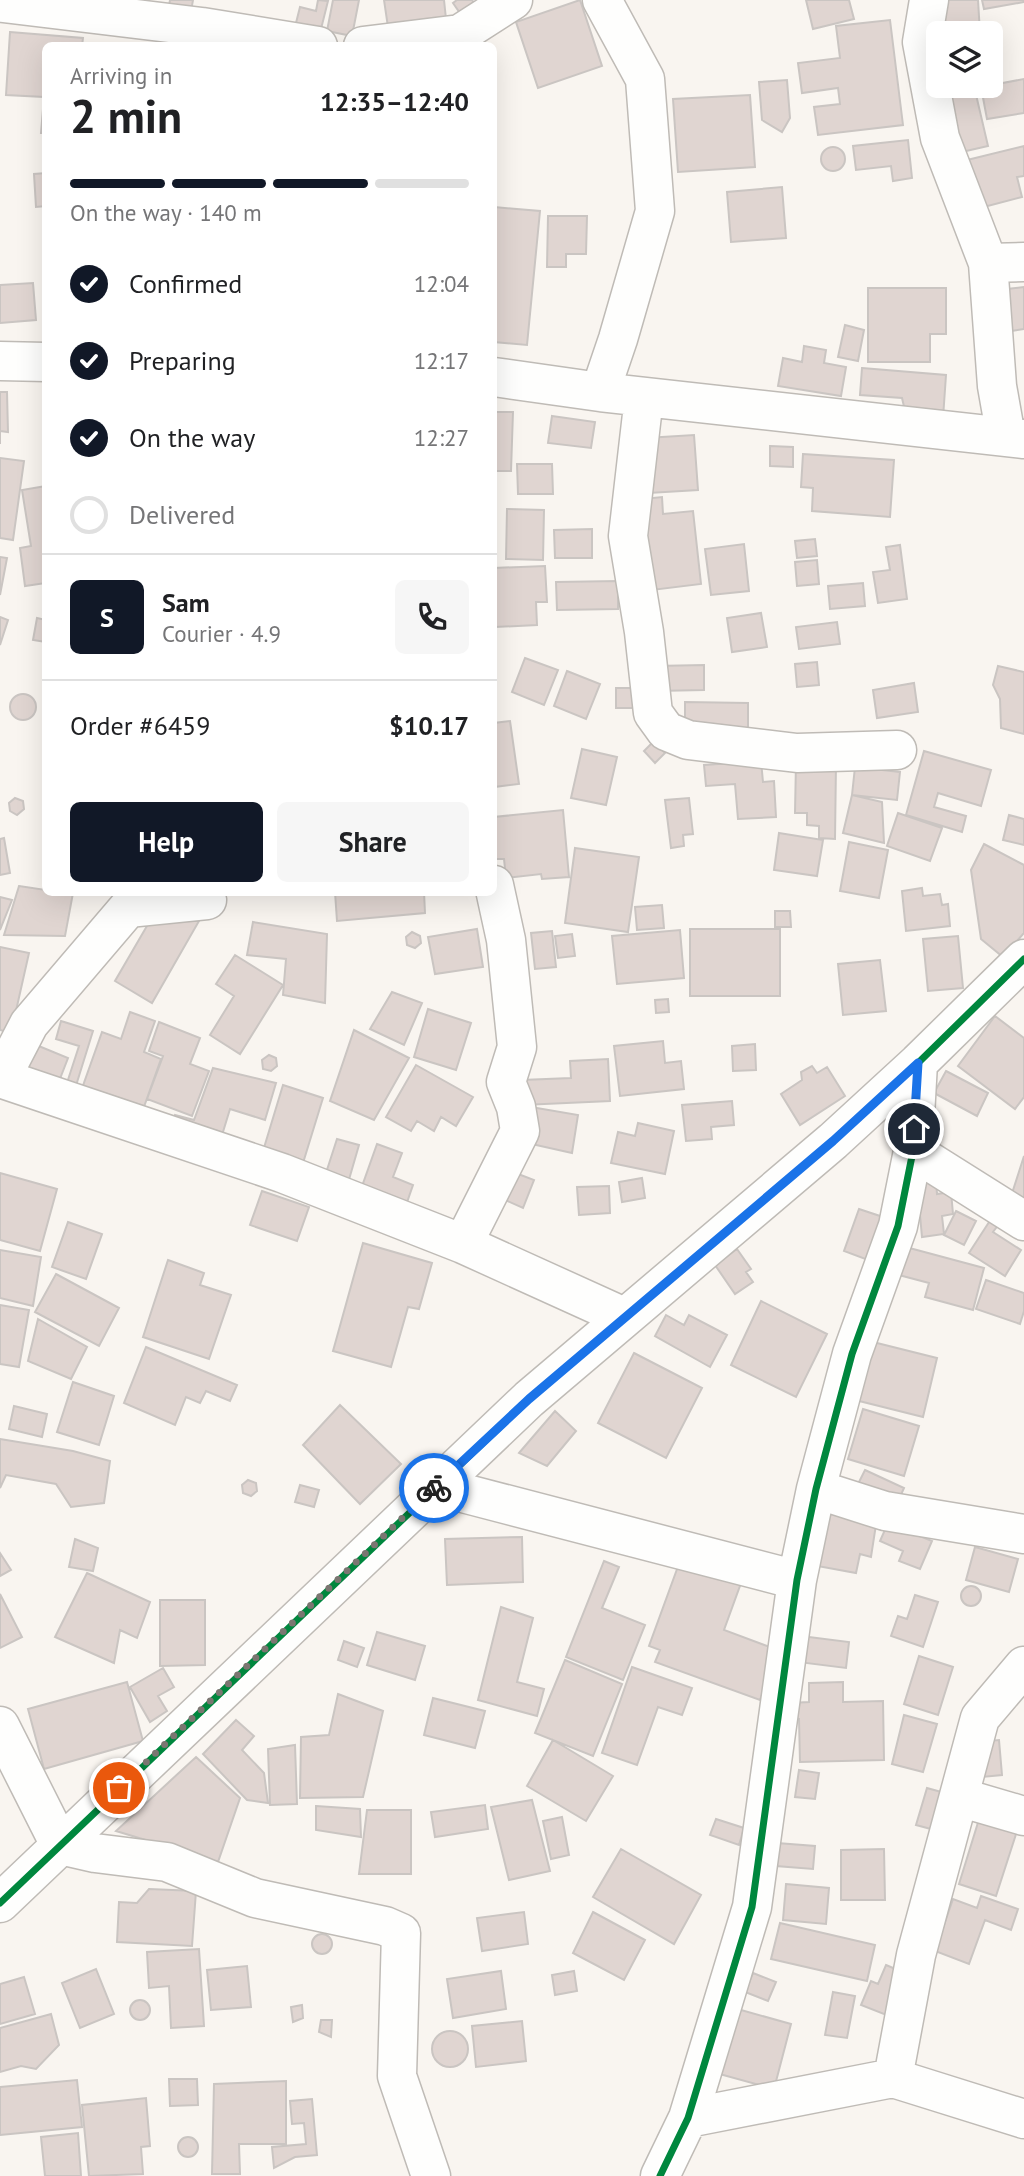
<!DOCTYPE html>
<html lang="en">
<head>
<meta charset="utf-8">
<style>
	:root { --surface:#fff; --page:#f6f6f6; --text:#202124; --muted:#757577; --line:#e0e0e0; --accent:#111827 }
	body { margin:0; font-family:"PT Sans",sans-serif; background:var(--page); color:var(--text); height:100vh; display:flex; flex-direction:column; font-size:26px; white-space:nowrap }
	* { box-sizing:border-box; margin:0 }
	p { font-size:23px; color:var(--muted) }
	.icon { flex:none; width:38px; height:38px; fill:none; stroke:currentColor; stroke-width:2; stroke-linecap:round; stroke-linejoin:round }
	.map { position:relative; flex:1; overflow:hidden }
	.details { position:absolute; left:42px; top:42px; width:455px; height:854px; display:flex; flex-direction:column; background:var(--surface); border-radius:10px; box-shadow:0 7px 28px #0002 }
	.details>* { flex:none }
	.fabs { position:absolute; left:926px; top:21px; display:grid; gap:14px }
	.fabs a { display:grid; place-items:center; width:77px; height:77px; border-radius:10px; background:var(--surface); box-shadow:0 7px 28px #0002; font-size:35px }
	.pin { position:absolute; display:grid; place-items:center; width:60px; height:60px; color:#fff; margin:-30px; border:4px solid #fff; border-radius:50%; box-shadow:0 2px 7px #0007 }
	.courier { position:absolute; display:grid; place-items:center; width:70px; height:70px; margin:-35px; border:5px solid #1a73e8; border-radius:50%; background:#fff; color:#222; box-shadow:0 2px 9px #0007 }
	.head em { font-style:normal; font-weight:600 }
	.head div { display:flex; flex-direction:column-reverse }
	.head { display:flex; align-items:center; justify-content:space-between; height:119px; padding:0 28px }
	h1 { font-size:46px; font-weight:600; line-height:52px }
	.bar { display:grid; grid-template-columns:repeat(4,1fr); gap:10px 7px; align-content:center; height:84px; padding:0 28px }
	.bar i { height:9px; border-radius:5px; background:var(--line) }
	.bar .on { background:var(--accent) }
	.bar p { grid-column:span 4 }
	.line { display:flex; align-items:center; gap:18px; padding:0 28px; border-top:2px solid var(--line) }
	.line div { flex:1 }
	.round { display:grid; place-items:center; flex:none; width:74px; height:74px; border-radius:10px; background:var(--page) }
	ol { padding:0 28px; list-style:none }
	li { display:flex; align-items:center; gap:21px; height:77px }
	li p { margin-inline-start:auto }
	li .icon { padding:7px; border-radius:50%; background:var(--accent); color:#fff; stroke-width:4 }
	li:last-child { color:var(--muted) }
	li i { width:38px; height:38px; border:4px solid var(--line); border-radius:50% }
	.primary-button { display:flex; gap:14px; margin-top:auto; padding:14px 28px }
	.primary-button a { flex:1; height:80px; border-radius:10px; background:var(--accent); color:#fff; font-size:28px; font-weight:600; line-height:80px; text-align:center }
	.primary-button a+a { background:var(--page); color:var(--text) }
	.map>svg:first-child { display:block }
	.building { fill:#e0d5d1; stroke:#cac5c2; stroke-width:2 }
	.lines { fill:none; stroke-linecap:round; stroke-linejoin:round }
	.minor-casing { stroke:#bfbbb6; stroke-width:41 }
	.minor { stroke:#fefefd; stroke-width:38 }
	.cycleway-casing { stroke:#fff; stroke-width:11 }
	.cycleway { stroke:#00873e; stroke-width:7 }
	.done { stroke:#7b7671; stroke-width:7; stroke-dasharray:0 12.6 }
	.route { stroke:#1a73e8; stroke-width:9 }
</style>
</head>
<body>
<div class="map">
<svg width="1024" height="2176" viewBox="0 0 1024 2176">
	<rect width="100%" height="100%" fill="#f9f5f0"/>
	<!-- building -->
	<path class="building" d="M170,0H193L189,22L167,17Z
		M318,0L328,1L319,37L294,31L300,7L316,11Z
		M333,0H359L352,36L327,31Z
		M384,0H444L446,19L388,27Z
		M457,0H472L476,6L462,16L453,3Z
		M580,0L602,66L538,88L516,22Z
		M806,0H849L854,19L813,29Z
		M935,0H978L980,33H938Z
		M982,0H1023L1024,2L984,9Z
		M890,20L903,125L818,135L814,107L840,104L838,88L802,93L798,63L840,58L836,26Z
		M10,32L83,38L82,46H46V133H41L44,97L6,95Z
		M1024,79V113L987,119L981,87Z
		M787,80L790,118L782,132L762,120L759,82Z
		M963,86H974L988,146L953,154L939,92Z
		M750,95L755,167L678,172L673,99Z
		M908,140L912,178L893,181L891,166L856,170L853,146Z
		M1024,146V176L1017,177L1022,197L980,208L967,160Z
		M821 159a12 12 0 1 1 24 0a12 12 0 1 1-24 0Z
		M46,173V206L36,207L34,174Z
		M782,187L786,238L731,242L727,192Z
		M494,207L540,211L527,345L494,342Z
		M548,216H587L586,254H566V267H547Z
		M33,283L36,320L0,323V285Z
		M1024,287V329L1004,332L998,290Z
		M868,288H946V334H930V362H868Z
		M845,325L864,330L858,361L838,357Z
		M804,346L826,350L824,363L846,367L841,396L778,386L783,358L802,362Z
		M862,368L946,375L943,418L906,415L902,398L860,395Z
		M0,392H7L8,432L0,431V444Z
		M494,412H513L511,471H494Z
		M552,416L595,422L591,448L548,443Z
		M694,435L698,490L649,493L646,438Z
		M770,446L793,447V467L770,466Z
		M803,454L894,460L890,517L812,511L813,488L801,487Z
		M0,458L24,461L13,540L0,538Z
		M517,464H552L553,494H518Z
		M46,486V583L25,586L20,548L31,546L22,490Z
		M662,497L663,514L693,511L701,584L644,591L634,500Z
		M507,509L544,510L543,560L506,559Z
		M592,529V558H555L554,530Z
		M815,539L817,556L797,558L795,541Z
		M744,544L749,591L711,595L705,549Z
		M900,545L907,599L878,603L873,572L890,570L886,547Z
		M0,557L7,558L0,595Z
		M817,560L819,584L797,586L795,562Z
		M545,566L547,602H536L537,625L495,627L494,568Z
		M618,581V609L557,610L556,582Z
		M863,583L865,606L830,609L828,586Z
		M761,613L767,647L732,652L727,618Z
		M0,617L8,620L0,645Z
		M37,618L46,620V642L33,640Z
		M837,622L840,644L799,649L796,627Z
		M525,658L558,670L544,705L512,692Z
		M817,662L819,685L797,687L795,664Z
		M704,665V690L656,691L655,666Z
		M998,666L1024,672V734L1001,728L1000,699L993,685Z
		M567,671L600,684L586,719L554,706Z
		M914,683L918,712L877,718L873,690Z
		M616,688H638L639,708H616Z
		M10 707a13 13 0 1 1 26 0a13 13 0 1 1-26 0Z
		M685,702L748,703V733L685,731Z
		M510,721L519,784L494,787V723Z
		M654,741L665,753L655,763L644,751Z
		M582,749L617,757L606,805L571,798Z
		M924,751L991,770L981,806L938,793L934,807L966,816L962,832L906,815Z
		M761,761L763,782L774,781L776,817L738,819L735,784L706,786L704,765Z
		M796,762L836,763L835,839L819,838V826L807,825V813H795Z
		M855,767L900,772L897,800L852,795Z
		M852,795L882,802L884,843L843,833Z
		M15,798L23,801L24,809L17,815L10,811L9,803Z
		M689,798L693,834L683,835L684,846L671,848L665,800Z
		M563,810L569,877L542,879L541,874L506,878L504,859H496L494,817Z
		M898,813L942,828L930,861L887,846Z
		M1009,815L1024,819V845L1003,840Z
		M779,833L823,840L817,876L774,870Z
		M4,838L10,873L0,875V839Z
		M849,842L888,850L879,898L840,891Z
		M984,844L1024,865V933L1003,957L981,939L971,870Z
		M575,848L639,857L628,932L565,923Z
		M19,886L46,890V892L73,893L65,936L4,935Z
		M922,888L923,896L940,894L942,905L948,904L950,926L906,931L902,891Z
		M335,892H424L425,913L337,921Z
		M0,897L12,900L0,930Z
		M662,905L664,928L637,930L635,907Z
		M775,911H790L791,927H775Z
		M151,919L199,921L152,1003L115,981Z
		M253,922L327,934L325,1003L283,995L286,959L247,955Z
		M477,929L483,967L435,974L428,937Z
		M690,929H780V996H690Z
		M680,930L684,978L617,984L612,936Z
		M552,931L556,967L535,969L531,933Z
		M412,932L420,936L421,943L415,948L407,945L406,937Z
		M572,934L575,956L558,958L555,936Z
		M958,936L963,988L928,991L923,939Z
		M0,947L29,953L11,1033L0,1030Z
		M235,955L283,985L240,1054L210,1035L234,996L216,984Z
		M880,960L886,1011L843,1015L838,964Z
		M392,992L422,1003L404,1045L370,1029Z
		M668,999L669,1012L656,1013L655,1000Z
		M428,1009L471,1023L456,1070L414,1057Z
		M130,1012L155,1021L144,1052L161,1059L140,1118L79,1097L102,1032L121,1039Z
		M995,1016L1024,1038V1097L1015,1109L958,1066Z
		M61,1021L93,1031L74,1092L65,1089L79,1046L56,1039Z
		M159,1022L200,1038L190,1064L209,1071L192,1116L147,1099L163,1056L149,1051Z
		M354,1030L409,1058L374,1120L330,1101Z
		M663,1041L665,1063L681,1061L684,1089L620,1096L614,1046Z
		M29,1042L68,1058L56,1089L16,1072Z
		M755,1044L756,1070L733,1071L732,1046Z
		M269,1055L276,1058L277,1066L271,1071L263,1069L262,1060Z
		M608,1059L610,1101L523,1105L522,1080L571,1078L570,1061Z
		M416,1065L473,1097L456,1126L441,1117L434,1131L417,1121L411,1131L386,1117Z
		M812,1066L817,1073L827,1067L845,1096L800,1125L781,1094L802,1080L801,1072Z
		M213,1068L276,1083L265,1120L230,1109L219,1145L170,1131L175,1115L194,1120Z
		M946,1071L988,1093L977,1116L934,1093Z
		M283,1085L323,1098L303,1163L263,1151Z
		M732,1101L734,1125L711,1127L712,1139L686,1141L682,1105Z
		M531,1107L578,1115L572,1153L527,1143Z
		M638,1123L674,1131L665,1174L611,1163L618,1132L635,1136Z
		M337,1139L359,1145L348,1183L325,1176Z
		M377,1144L402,1153L393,1177L413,1185L405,1208L360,1192Z
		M1024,1156V1215L1007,1209Z
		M513,1172L534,1180L523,1208L503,1199Z
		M0,1173L57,1189L40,1251L0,1240Z
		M642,1178L645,1198L622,1202L619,1182Z
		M936,1180L937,1194L951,1192L953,1214L942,1216L944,1234L922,1237L917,1182Z
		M609,1186L610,1213L579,1215L577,1187Z
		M262,1191L309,1207L297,1241L250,1225Z
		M859,1209L883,1217L868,1260L844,1251Z
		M956,1211L976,1221L964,1245L944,1235Z
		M991,1219L999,1224L993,1232L1021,1250L1005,1276L969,1253Z
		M68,1222L102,1234L86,1279L52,1267Z
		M363,1243L432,1263L419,1309L408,1307L391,1367L333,1351Z
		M902,1246L984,1268L973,1310L925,1297L929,1283L895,1274Z
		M737,1249L751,1269L746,1272L753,1282L735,1294L715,1265Z
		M0,1250L41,1257L33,1306L0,1298Z
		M168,1260L204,1273L200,1285L231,1295L209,1359L143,1337Z
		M56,1274L119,1308L99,1346L35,1312Z
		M986,1280L1024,1293V1311L1020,1324L976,1309Z
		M761,1301L827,1334L796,1397L731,1365Z
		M0,1305L29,1310L19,1367L0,1364Z
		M666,1315L684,1325L689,1315L727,1335L710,1367L655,1336Z
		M38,1319L87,1347L71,1379L28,1361Z
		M869,1341L937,1358L923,1417L855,1400Z
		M146,1347L237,1385L230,1401L206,1391L200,1403L186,1397L175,1425L124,1403Z
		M634,1353L702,1388L666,1458L598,1423Z
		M73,1382L114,1396L99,1445L57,1432Z
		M340,1405L401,1464L360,1504L303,1445Z
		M14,1406L47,1414L42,1437L9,1429Z
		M863,1409L919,1426L904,1476L848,1459Z
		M555,1411L576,1431L547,1466L519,1453Z
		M0,1439L73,1451L110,1461L104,1503L71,1507L56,1484L6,1475L0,1488Z
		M865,1470L904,1488L896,1506L856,1488Z
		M248,1480L256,1483L257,1491L251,1496L243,1493L242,1485Z
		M300,1485L319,1490L314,1507L295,1502Z
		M822,1508L877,1518L871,1557L860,1554L856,1573L812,1565Z
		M888,1523L932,1541L920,1569L899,1561L903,1551L880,1541Z
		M522,1537L523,1582L447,1585L445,1539Z
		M75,1539L98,1548L93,1571L69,1567Z
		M975,1547L1018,1559L1009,1592L966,1580Z
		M0,1553L11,1570L0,1576Z
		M604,1561L619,1567L602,1608L645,1625L623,1680L566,1657Z
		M680,1561L741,1583L724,1630L778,1650L760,1700L655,1662L660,1650L649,1646Z
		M87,1573L150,1602L137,1638L120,1630L114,1663L55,1637Z
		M961 1596a10 10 0 1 1 20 0a10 10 0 1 1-20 0Z
		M0,1594L22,1637L0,1648Z
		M915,1595L938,1602L923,1647L891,1636L898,1616L907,1619Z
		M160,1600H205V1665L160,1666Z
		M501,1607L533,1618L517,1682L544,1689L537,1716L478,1700Z
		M377,1632L425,1646L415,1680L367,1665Z
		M801,1636L849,1642L846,1668L798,1662Z
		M344,1641L364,1648L357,1667L338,1660Z
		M919,1656L953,1667L938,1715L904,1704Z
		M565,1660L622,1684L593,1756L535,1733Z
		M632,1667L692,1688L682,1715L658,1707L637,1765L602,1753Z
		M163,1668L174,1687L158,1696L167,1711L150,1722L130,1687Z
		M127,1682L143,1741L44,1769L28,1709Z
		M843,1682V1702L883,1701L884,1760L800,1762L799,1719H790V1703L809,1702V1683Z
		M338,1694L383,1711L363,1797L300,1798L301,1737L329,1735Z
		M433,1698L485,1711L475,1748L424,1735Z
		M904,1715L937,1724L923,1772L892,1764Z
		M236,1720L254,1736L242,1750L264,1773L268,1803L247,1800L203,1754Z
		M553,1740L613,1776L586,1821L527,1786Z
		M999,1740L1002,1775L982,1777L979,1742Z
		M295,1745L297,1804L270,1805L268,1749Z
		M196,1757L240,1798L218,1862L116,1831Z
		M799,1770L819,1773L815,1799L795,1797Z
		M927,1788L952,1795L942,1832L916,1825Z
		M532,1800L550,1871L509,1880L491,1807Z
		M485,1805L488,1829L435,1837L431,1812Z
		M316,1806L360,1809L361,1837L316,1830Z
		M367,1810H411V1874H359Z
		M980,1816L1018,1828L996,1896L959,1884Z
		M562,1817L569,1855L551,1859L543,1821Z
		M716,1819L744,1828L739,1845L710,1835Z
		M777,1843L815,1846L813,1869L776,1866Z
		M621,1849L701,1895L674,1944L593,1897Z
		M884,1849L885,1900H841V1850Z
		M786,1884L829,1888L826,1924L783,1920Z
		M149,1889L196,1891L192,1946L117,1942L119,1902L137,1903Z
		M981,1896L1018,1909L1011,1930L985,1920L969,1964L935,1951L953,1899L977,1908Z
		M524,1912L528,1944L482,1951L477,1918Z
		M593,1912L645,1940L624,1980L573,1953Z
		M780,1923L875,1945L867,1981L771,1959Z
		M312 1944a10 10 0 1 1 20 0a10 10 0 1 1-20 0Z
		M199,1949L204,2026L171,2028L169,1986L149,1988L147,1952Z
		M886,1965L905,1973L889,2016L861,2005L871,1981L878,1984Z
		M247,1966L251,2007L211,2010L207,1970Z
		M96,1969L114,2014L80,2028L62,1983Z
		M501,1971L506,2009L453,2018L447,1979Z
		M574,1971L577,1991L555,1995L552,1975Z
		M753,1973L776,1982L768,2001L745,1992Z
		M24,1977L35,2014L0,2024V1984Z
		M833,1992L855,1996L847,2038L825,2035Z
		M130 2010a10 10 0 1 1 20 0a10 10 0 1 1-20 0Z
		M302,2005L303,2018L293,2022L291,2007Z
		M734,2008L791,2024L774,2089L716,2073Z
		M51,2014L59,2045L36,2069L21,2066L0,2072V2028Z
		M321,2020H332L331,2037L319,2032Z
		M522,2021L526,2061L476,2067L472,2026Z
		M432 2049a18 18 0 1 1 36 0a18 18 0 1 1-36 0Z
		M169,2079H197L198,2105L170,2106Z
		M77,2080L82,2127L0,2135V2087Z
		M286,2081V2144H239L240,2174H212L214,2084Z
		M146,2098L150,2146L141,2147L143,2174L89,2176L82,2105Z
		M312,2099L317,2155L295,2157L274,2168L272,2147L306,2144L304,2123L292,2124L290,2101Z
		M78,2133L81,2176H45L41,2137Z
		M178 2147a10 10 0 1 1 20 0a10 10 0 1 1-20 0Z"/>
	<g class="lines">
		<defs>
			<path id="minor" d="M929,0L922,42L940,138L988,263L997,386L1006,437
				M3,3L202,27L318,46
				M363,46L460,34L513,0
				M988,263L1024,262
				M0,361L46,362
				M494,377L600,392L1024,439
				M600,392L618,339L655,211L645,79L602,0
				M644,397L628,536L644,632L653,713L666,731L688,740L797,753L897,750
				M0,1078L282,1173L463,1244L624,1317
				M1,1078L29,1024L128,908L207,900
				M913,1151L1024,1221
				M463,1244L520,1131L516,1107L506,1082L517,1047L506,940L494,885
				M436,1486L797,1580
				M816,1489L885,1511L1024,1534
				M0,1726L60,1845L95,1853L167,1862L255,1898L385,1926L401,1933L397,2076L431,2176
				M959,1797L1024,1816
				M0,1903L529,1399L833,1141L918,1063L1024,959
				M893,2078L916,1955L980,1718L1024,1666
				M688,2118L893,2078L1024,2119
				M660,2176L688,2118L752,1907L797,1580L816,1489L852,1354L898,1226L913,1151L918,1063"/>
		</defs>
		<!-- minor casing -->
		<use href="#minor" class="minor-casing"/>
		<!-- minor -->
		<use href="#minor" class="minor"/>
		<defs>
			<path id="cycleway" d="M0,1903L529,1399L833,1141L918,1063L1024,959
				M660,2176L688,2118L752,1907L797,1580L816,1489L852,1354L898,1226L913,1151L918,1063"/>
		</defs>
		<!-- cycleway casing -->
		<use href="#cycleway" class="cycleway-casing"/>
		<!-- cycleway -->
		<use href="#cycleway" class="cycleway"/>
	</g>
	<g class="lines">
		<!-- done -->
		<path class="done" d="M119,1788L434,1488"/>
		<!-- route -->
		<path class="route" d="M434,1488L529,1399L833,1141L918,1063L914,1129"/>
	</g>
</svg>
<div class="fabs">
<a><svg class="icon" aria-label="layers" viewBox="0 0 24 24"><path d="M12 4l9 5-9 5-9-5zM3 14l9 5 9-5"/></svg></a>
</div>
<div class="pin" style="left:119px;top:1788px;background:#ea580c"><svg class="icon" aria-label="bag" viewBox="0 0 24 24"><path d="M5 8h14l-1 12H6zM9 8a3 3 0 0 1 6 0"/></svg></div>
<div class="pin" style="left:914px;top:1129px;background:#1f2937"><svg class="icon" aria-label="home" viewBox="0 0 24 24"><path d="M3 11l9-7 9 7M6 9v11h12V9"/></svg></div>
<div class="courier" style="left:434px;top:1488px"><svg class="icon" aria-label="bike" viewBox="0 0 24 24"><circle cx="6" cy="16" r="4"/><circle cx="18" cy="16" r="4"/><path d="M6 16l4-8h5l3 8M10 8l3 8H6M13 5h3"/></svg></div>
<section class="details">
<div class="head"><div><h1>2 min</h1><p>Arriving in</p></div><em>12:35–12:40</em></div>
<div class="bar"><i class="on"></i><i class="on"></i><i class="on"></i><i></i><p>On the way · 140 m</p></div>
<ol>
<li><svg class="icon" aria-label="check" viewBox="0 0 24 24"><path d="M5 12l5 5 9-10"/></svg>Confirmed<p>12:04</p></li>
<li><svg class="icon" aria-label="check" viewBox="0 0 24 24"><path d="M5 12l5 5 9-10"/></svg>Preparing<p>12:17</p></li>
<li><svg class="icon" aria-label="check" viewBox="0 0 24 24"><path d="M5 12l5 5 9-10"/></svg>On the way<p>12:27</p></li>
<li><i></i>Delivered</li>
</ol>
<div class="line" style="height:126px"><b class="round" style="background:var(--accent);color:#fff">S</b><div><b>Sam</b><p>Courier · 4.9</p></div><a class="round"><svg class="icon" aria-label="phone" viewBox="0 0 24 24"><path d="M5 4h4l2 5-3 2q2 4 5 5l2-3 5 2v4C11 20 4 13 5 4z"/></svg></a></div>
<div class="line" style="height:91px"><div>Order #6459</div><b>$10.17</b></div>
<div class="primary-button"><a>Help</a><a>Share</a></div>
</section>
</div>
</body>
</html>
